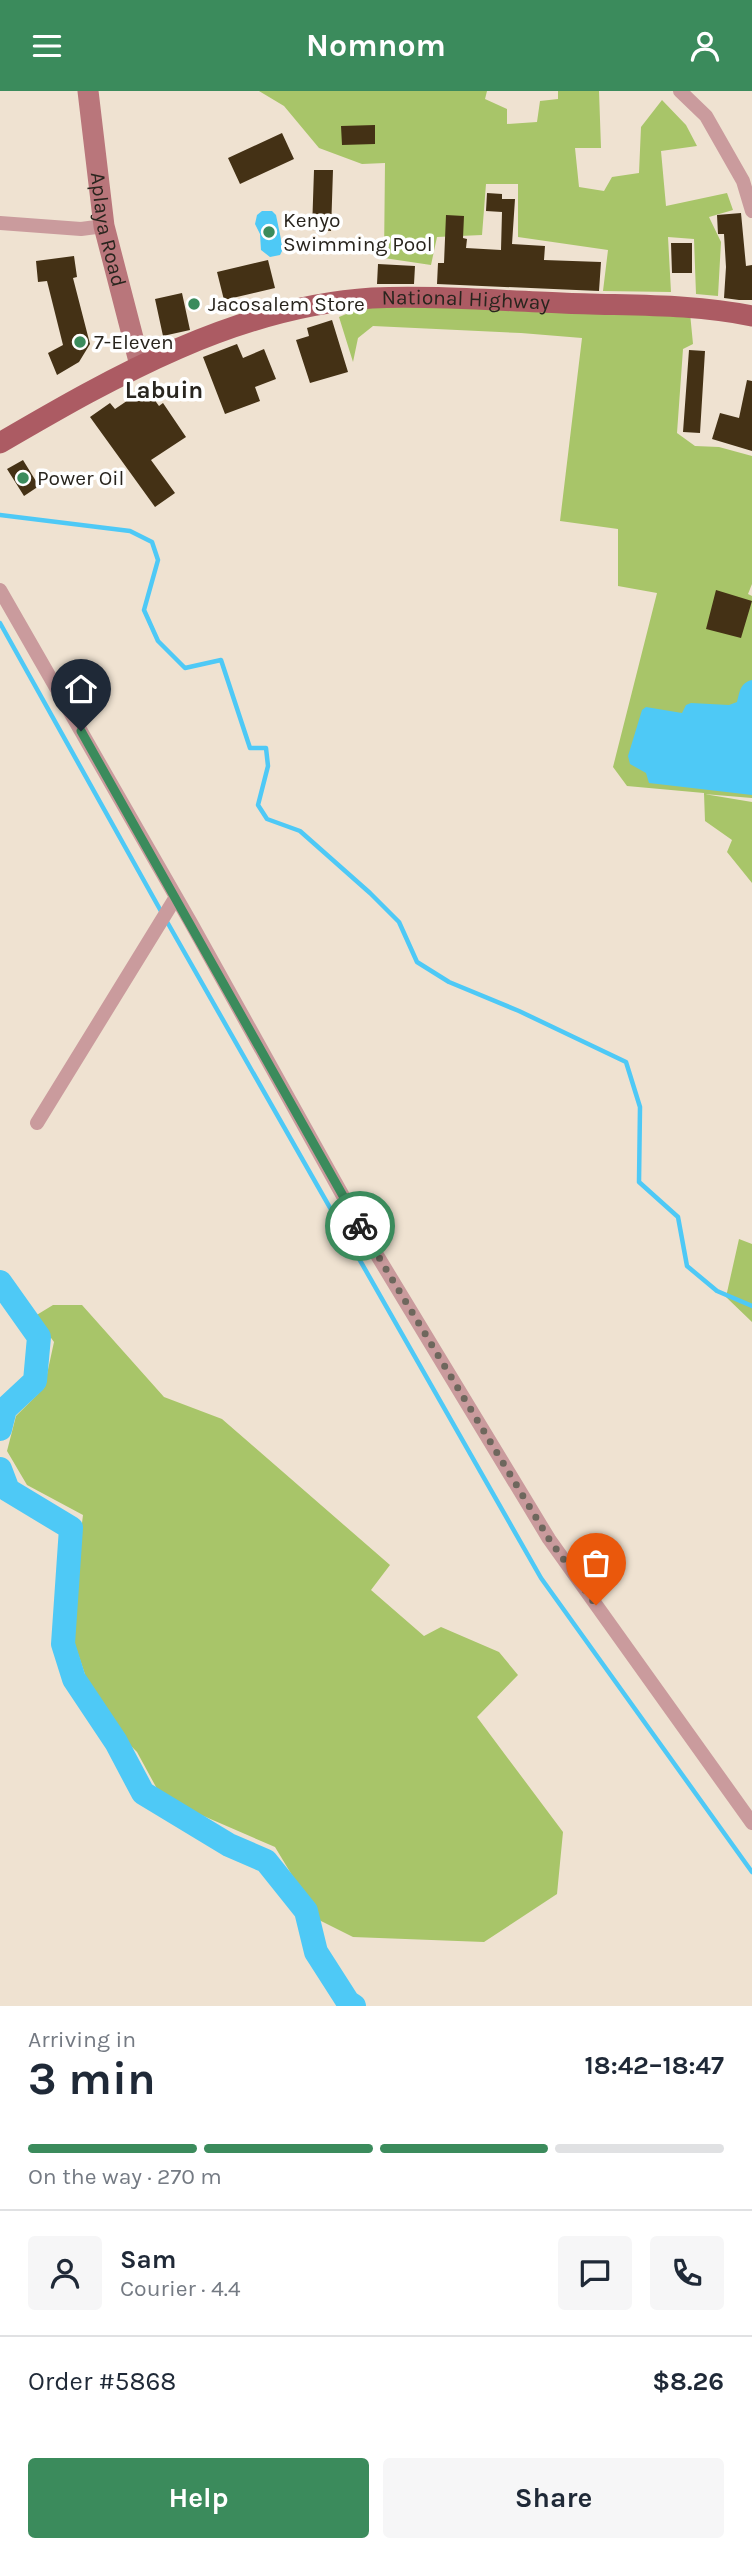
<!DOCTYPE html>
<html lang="en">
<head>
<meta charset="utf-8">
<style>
	:root { --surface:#fff; --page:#f6f6f7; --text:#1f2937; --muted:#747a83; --line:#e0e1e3; --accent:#3b8b5c }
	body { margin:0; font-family:Karla,sans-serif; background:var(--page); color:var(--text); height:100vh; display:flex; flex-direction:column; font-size:26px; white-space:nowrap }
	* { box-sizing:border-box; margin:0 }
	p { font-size:23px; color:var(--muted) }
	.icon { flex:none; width:38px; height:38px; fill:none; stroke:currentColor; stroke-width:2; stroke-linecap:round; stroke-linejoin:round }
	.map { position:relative; height:1915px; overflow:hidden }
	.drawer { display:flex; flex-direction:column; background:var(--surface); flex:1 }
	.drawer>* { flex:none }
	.pin { position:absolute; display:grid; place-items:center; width:60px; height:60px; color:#fff; margin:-72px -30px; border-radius:50% 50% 50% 0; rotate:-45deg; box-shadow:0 0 7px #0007 }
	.pin .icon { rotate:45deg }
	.courier { position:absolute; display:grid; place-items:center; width:70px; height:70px; margin:-35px; border:5px solid #3b8b5c; border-radius:50%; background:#fff; color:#222; box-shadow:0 2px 9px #0007 }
	.overview em { font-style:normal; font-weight:700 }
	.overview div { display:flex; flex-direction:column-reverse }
	.overview { display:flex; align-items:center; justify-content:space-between; height:119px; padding:0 28px }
	h1 { font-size:46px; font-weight:700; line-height:52px }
	.bar { display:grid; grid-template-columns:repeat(4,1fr); gap:10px 7px; align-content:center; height:84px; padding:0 28px }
	.bar i { height:9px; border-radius:5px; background:var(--line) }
	.bar .selected { background:var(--accent) }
	.bar p { grid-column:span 4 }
	.line { display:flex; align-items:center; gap:18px; padding:0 28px; border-top:2px solid var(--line) }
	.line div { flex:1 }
	.round { display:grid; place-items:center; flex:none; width:74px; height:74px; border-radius:7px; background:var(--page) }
	.primary-button { display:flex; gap:14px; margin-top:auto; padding:14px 28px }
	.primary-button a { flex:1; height:80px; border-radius:7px; background:var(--accent); color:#fff; font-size:28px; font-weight:700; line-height:80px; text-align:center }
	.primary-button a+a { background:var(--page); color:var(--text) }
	header { display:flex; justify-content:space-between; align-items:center; height:91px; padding:0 28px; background:var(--accent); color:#fff; font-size:32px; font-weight:700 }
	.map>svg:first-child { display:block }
	.green { fill:#a8c569 }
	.water { fill:#4ec9f6 }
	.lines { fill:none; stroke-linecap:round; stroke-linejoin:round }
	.stream { stroke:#4ec9f6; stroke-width:4.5 }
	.river { stroke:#4ec9f6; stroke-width:24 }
	.building { fill:#443115 }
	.street { stroke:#ca9b9d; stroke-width:14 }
	.secondary { stroke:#b9767b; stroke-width:21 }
	.primary { stroke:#ac5b63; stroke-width:21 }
	.done { stroke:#6e675d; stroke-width:7; stroke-dasharray:0 12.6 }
	.route { stroke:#3b8b5c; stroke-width:9 }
	.poi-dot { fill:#3b8b5c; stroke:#fff; stroke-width:2.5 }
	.labels { text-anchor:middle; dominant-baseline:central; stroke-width:7; stroke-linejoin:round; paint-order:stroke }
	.poi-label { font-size:21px; fill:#29251e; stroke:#fff; text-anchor:start }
	.street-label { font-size:21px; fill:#29251e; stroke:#fff }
	.quarter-label { font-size:24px; font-weight:bold; fill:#29251e; stroke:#fff }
</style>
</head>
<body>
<header><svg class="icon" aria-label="menu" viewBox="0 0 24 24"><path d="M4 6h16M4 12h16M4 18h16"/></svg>Nomnom<svg class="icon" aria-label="person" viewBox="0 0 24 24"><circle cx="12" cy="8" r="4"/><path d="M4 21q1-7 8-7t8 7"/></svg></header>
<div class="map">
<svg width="752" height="1915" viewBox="0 0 752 1915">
	<rect width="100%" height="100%" fill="#efe2d1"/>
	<!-- green -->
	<path class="green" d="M259,0H487L485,8L507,18V33L537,31L540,10L558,8V0H599L601,57H575L579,96L604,100L612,86L639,82L641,36L662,9L686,34L697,55L661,60L666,115L727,102L733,119L709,126L721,151L718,205L696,203L694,148L668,146L671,201L603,200L608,159L518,146V93H486L482,144L437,146L431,174L384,167L385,72L362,73L319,57L284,15Z
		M368,214L690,222L693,253L683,258L677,342L695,355L719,356L752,365V493L748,503L752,505V707L704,703L752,711V792L727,761L732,749L705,730L704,702L627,695L613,676L657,502L618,495V438L560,430L582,247L521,242L373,235L358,247L353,271L339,226Z
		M739,1148L752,1153V1231L726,1206Z
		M53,1214H82L164,1306L222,1328L390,1474L371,1499L424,1545L441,1536L499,1561L518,1584L477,1626L563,1741L557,1803L484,1851L353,1846L319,1829L275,1756L162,1707L137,1661L98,1622L69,1536L83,1424L27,1394L7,1360L16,1325L44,1297L54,1251L35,1225Z"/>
	<!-- water -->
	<path class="water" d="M262,120H272L276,124L283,158L280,164L270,166L261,159L260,143L255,133L257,124Z
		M752,589V704L649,692L646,682L630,673L628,665L642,619L646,616L682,622L686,614L691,612L729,614L737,611C740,600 740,592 752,589Z"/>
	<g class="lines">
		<!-- stream -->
		<path class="stream" d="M0,424L130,440L152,451L158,469L144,519L158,550L185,577L221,569L250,657H266L268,675L258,714L267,728L300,740L370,802L399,831L417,871L449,891L519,920L626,971L640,1016L639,1091L678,1126L687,1175L717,1200L752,1215
			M0,532L162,822
			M166,829L541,1487L752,1781"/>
		<!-- river -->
		<path class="river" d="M0,1191L39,1246L35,1290L5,1318L0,1338
			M0,1378L8,1399L71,1437L63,1553L74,1588L116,1651L143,1702L229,1754L266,1770L306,1820L316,1861L348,1911L354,1915"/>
	</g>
	<!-- building -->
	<path class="building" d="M375,34V53L342,54L341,35Z
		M282,42L294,68L240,93L228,67Z
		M314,79H333L331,140L312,139Z
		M487,102L502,103V108H515L512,153L545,155L544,169L601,171L599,200L437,193L438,172H444L446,124L464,125L463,147L467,148L466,157L501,159L502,121L486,120Z
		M741,122L746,175L752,174V209H739L724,207L726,176L724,143H718L717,124Z
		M671,152H692V182H672Z
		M74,165L77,186L73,187L90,253L79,271L57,284L48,262L63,254L47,190L38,191L36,170Z
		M268,169L275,197L224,209L217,181Z
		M378,173L415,175L414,193H377Z
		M182,202L190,239L163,245L155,208Z
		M332,229L348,281L310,292L296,249L309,245L307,237Z
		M237,253L243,267L264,258L276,288L255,296L260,310L225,323L203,266Z
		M689,259L705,260L700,342L683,341Z
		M747,289L752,290V360L712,348L720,322L739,327Z
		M146,297L159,315L163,312L186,346L151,369L175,402L155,416L90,326L110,312L115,318Z
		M23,369L39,395L24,405L7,378Z
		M716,499L752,510L741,547L706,538Z"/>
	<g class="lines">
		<!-- street -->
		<path class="street" d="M680,0L706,25L743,90L752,120
			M0,132L81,138L104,135
			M0,499L191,832L363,1141L549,1448L752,1732
			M37,1032L176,806"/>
		<!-- secondary -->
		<path class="secondary" id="s1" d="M88,0L104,135L140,274"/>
		<!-- primary -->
		<path class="primary" id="s2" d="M0,352C115,285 235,216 372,207C432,204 501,210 562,212C625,215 690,212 752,225"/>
	</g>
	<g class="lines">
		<!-- done -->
		<path class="done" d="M360,1135L549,1448L596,1514"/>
		<!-- route -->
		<path class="route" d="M81,640L360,1135"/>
	</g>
	<!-- markers -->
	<g class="poi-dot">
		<circle cx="269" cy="141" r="7"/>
		<circle cx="194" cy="213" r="7"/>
		<circle cx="80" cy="251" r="7"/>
		<circle cx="23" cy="387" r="7"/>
	</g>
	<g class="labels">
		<!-- poi labels -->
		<g class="poi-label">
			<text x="283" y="129">Kenyo<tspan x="283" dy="24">Swimming Pool</tspan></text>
			<text x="208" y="213">Jacosalem Store</text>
			<text x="94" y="251">7-Eleven</text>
			<text x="37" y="387">Power Oil</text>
		</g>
		<!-- street labels -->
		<g class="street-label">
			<text stroke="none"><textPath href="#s1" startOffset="140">Aplaya Road</textPath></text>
			<text stroke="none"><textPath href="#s2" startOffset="497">National Highway</textPath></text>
		</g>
		<!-- quarter labels -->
		<g class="quarter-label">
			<text x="164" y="299">Labuin</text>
		</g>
	</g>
</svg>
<div class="pin" style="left:596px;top:1514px;background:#ea580c"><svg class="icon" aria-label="bag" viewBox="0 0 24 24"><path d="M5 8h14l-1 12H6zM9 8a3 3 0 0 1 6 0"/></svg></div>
<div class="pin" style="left:81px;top:640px;background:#1f2937"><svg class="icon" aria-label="home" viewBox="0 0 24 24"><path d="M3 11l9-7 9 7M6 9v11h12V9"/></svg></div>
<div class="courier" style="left:360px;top:1135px"><svg class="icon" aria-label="bike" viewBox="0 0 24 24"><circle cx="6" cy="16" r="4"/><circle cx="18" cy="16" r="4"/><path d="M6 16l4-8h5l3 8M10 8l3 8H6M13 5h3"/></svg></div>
</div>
<section class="drawer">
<div class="overview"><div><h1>3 min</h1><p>Arriving in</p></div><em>18:42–18:47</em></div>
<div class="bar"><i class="selected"></i><i class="selected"></i><i class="selected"></i><i></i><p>On the way · 270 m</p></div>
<div class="line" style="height:126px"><a class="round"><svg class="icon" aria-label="person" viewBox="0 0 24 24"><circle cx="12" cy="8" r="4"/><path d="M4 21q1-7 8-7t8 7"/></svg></a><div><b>Sam</b><p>Courier · 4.4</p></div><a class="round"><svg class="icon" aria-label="chat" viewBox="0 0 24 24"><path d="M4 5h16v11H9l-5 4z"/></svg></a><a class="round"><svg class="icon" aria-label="phone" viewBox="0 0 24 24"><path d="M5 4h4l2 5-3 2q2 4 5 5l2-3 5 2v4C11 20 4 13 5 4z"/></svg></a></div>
<div class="line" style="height:91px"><div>Order #5868</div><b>$8.26</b></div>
<div class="primary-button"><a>Help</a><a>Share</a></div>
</section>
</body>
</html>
